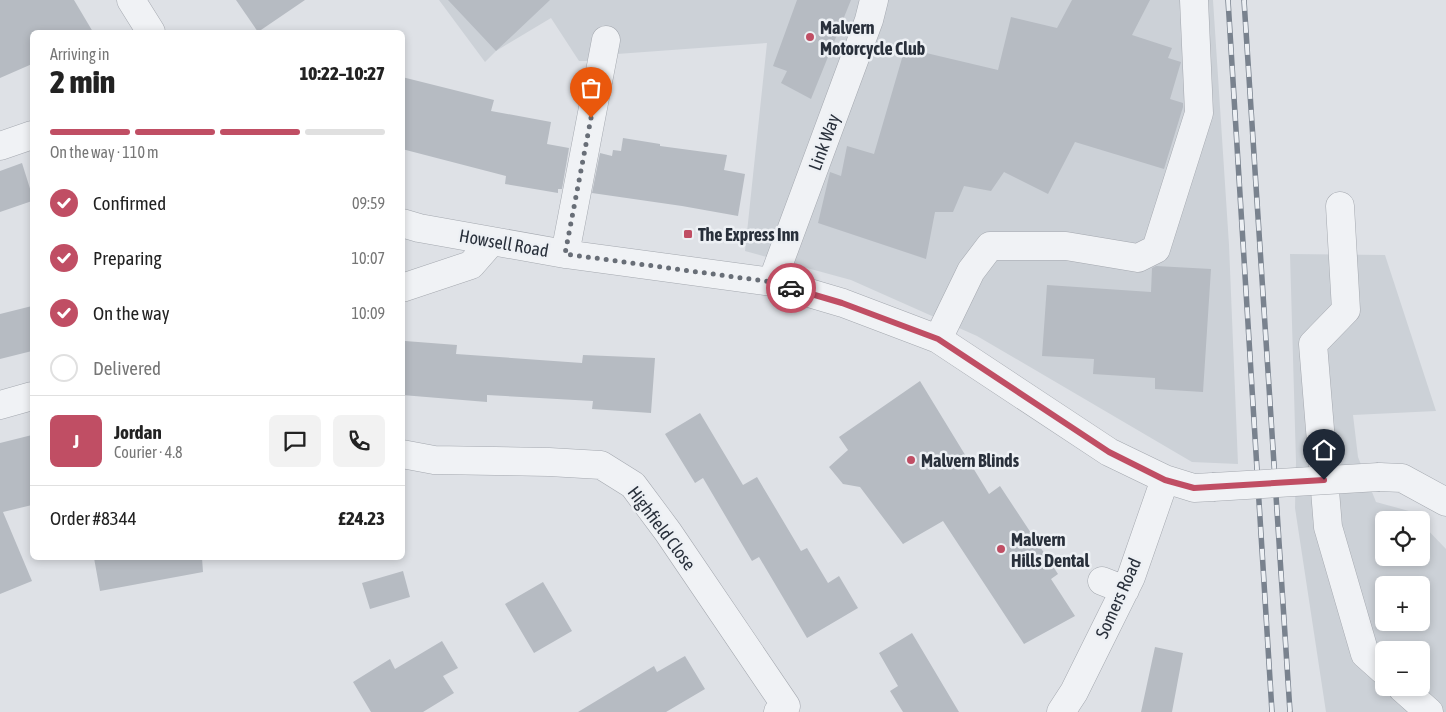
<!DOCTYPE html>
<html lang="en">
<head>
<meta charset="utf-8">
<style>
	:root { --surface:#fff; --page:#f2f2f2; --text:#222; --muted:#767676; --line:#e0e0e0; --accent:#c04e64 }
	body { margin:0; font-family:"Asap Condensed",sans-serif; background:var(--page); color:var(--text); height:100vh; display:flex; flex-direction:column; font-size:19px; white-space:nowrap }
	* { box-sizing:border-box; margin:0 }
	p { font-size:16px; color:var(--muted) }
	.icon { flex:none; width:28px; height:28px; fill:none; stroke:currentColor; stroke-width:2; stroke-linecap:round; stroke-linejoin:round }
	.map { position:relative; flex:1; overflow:hidden }
	.details { position:absolute; left:30px; top:30px; width:375px; height:530px; display:flex; flex-direction:column; background:var(--surface); border-radius:8px; box-shadow:0 2px 8px #0003 }
	.details>* { flex:none }
	.tools { position:absolute; left:1375px; top:511px; display:grid; gap:10px }
	.tools a { display:grid; place-items:center; width:55px; height:55px; border-radius:8px; background:var(--surface); box-shadow:0 2px 8px #0003; font-size:25px }
	.pin { position:absolute; display:grid; place-items:center; width:42px; height:42px; color:#fff; margin:-51px -21px; border-radius:50% 50% 50% 0; rotate:-45deg; box-shadow:0 0 5px #0007 }
	.pin .icon { rotate:45deg }
	.courier { position:absolute; display:grid; place-items:center; width:50px; height:50px; margin:-25px; border:4px solid #c04e64; border-radius:50%; background:#fff; color:#222; box-shadow:0 1px 6px #0007 }
	.summary em { font-style:normal; font-weight:800 }
	.summary div { display:flex; flex-direction:column-reverse }
	.summary { display:flex; align-items:center; justify-content:space-between; height:85px; padding:0 20px }
	h1 { font-size:32px; font-weight:800; line-height:38px }
	.bar { display:grid; grid-template-columns:repeat(4,1fr); gap:8px 5px; align-content:center; height:60px; padding:0 20px }
	.bar i { height:6px; border-radius:4px; background:var(--line) }
	.bar .active { background:var(--accent) }
	.bar p { grid-column:span 4 }
	.line { display:flex; align-items:center; gap:12px; padding:0 20px; border-top:1px solid var(--line) }
	.line div { flex:1 }
	.round { display:grid; place-items:center; flex:none; width:52px; height:52px; border-radius:8px; background:var(--page) }
	ol { padding:0 20px; list-style:none }
	li { display:flex; align-items:center; gap:15px; height:55px }
	li p { margin-inline-start:auto }
	li .icon { padding:5px; border-radius:50%; background:var(--accent); color:#fff; stroke-width:4 }
	li:last-child { color:var(--muted) }
	li i { width:28px; height:28px; border:2px solid var(--line); border-radius:50% }
	.map>svg:first-child { display:block }
	.built { fill:#ccd1d7; fill-rule:evenodd }
	.building { fill:#b6bbc2 }
	.lines { fill:none; stroke-linecap:round; stroke-linejoin:round }
	.minor-casing { stroke:#a4a8af; stroke-width:29 }
	.minor { stroke:#f0f2f5; stroke-width:28 }
	.rail-casing { stroke:#79828e; stroke-width:5.5 }
	.rail { stroke:#edf0f4; stroke-width:4; stroke-dasharray:11; stroke-linecap:butt }
	.minor-bridge-casing { stroke:#a4a8af; stroke-width:29; stroke-linecap:butt }
	.minor-bridge { stroke:#f0f2f5; stroke-width:28 }
	.done { stroke:#686e77; stroke-width:5; stroke-dasharray:0 9 }
	.route { stroke:#c04e64; stroke-width:6 }
	.poi-dot { fill:#c04e64; stroke:#edf0f4; stroke-width:2 }
	.labels { text-anchor:middle; dominant-baseline:central; stroke-width:5; stroke-linejoin:round; paint-order:stroke }
	.poi-label { font-size:18px; font-weight:bold; fill:#29303b; stroke:#edf0f4; text-anchor:start }
	.street-label { font-size:18px; fill:#29303b; stroke:#edf0f4 }
</style>
</head>
<body>
<div class="map">
<svg width="1446" height="712" viewBox="0 0 1446 712">
	<rect width="100%" height="100%" fill="#dee1e6"/>
	<!-- built -->
	<path class="built" d="M439,0H1213L1229,245L1238,464L1192,462L977,336L851,280L745,251L767,43L617,54L615,61H579L551,18L496,51L485,62Z
		M1290,254L1385,255L1436,411L1353,415L1358,457L1376,502L1409,511L1418,520H1384V558H1421V523L1446,549V712H1326L1295,508L1296,462ZM1384,585H1421V622H1384ZM1384,650H1421V688H1384Z"/>
	<!-- building -->
	<path class="building" d="M0,0H74L93,32H32V64L0,78Z
		M236,0H305L258,32Z
		M448,0H550L496,51Z
		M797,0H851L811,99L781,83L787,71L773,66Z
		M1072,0H1150L1132,35L1172,48L1168,58L1181,62L1170,99L1183,103V107L1164,169L1075,142L1048,194L1004,172L991,191L964,186L953,212H935L926,259L818,223L830,172L841,176L847,146L874,154L905,48L998,70L1011,17L1057,28Z
		M402,77L494,100L491,111L551,122L547,144L569,148L562,189H558V193L505,184L506,176L402,149Z
		M623,138L660,144V146L727,155L724,170L745,174L738,216L682,206L592,193L600,153L612,156L613,150L621,151Z
		M22,163L32,195V201L0,212V171Z
		M1156,266L1211,269L1203,392L1155,389V378L1093,374L1094,359L1042,356L1047,285L1151,292L1152,268Z
		M32,306V351L0,359V314Z
		M405,341L457,345L456,354L582,363L583,355L655,358L651,413L592,409L593,401L487,395V402L402,395Z
		M920,381L989,494L1000,486L1058,574L1051,579L1075,616L1024,644L943,521L903,544L860,487L843,484L829,467L848,450L839,437Z
		M700,413L743,485L757,477L801,551L807,548L828,583L839,576L858,608L807,638L759,557L752,561L703,478L695,483L665,434Z
		M32,435V505L3,512L32,581L0,594V443Z
		M94,558H202L203,572L100,591Z
		M403,571L410,597L370,609L362,583Z
		M543,582L572,631L534,653L505,604Z
		M912,633L959,712H903L890,691L898,686L879,653Z
		M442,641L458,668L443,676L454,693L423,712H371L353,682L390,659L395,669Z
		M1155,647L1183,653L1172,712H1141Z
		M685,656L705,689L666,712H578L654,666L657,672Z"/>
	<g class="lines">
		<defs>
			<path id="minor" d="M131,0L151,32
				M0,146L32,135
				M1340,206L1346,310L1313,344L1328,527L1365,654L1384,671
				M402,223L419,228L565,254L772,282L843,303L938,339L1109,452L1165,479L1194,488L1213,487
				M565,254L606,40
				M772,282L869,20L874,0
				M402,288L471,265L492,241
				M938,339L971,271L990,246H1066L1138,258L1156,249L1199,113L1194,0
				M0,405L32,396
				M402,454L434,460L549,462L601,465L633,485L668,532L786,706L778,712
				M1379,477L1402,478L1446,502
				M1102,581L1125,590
				M1402,688L1429,712
				M1061,712L1074,692L1131,577L1165,479"/>
		</defs>
		<!-- minor casing -->
		<use href="#minor" class="minor-casing"/>
		<!-- minor -->
		<use href="#minor" class="minor"/>
		<defs>
			<path id="rail" d="M1228,0L1272,712
				M1244,0L1290,712"/>
		</defs>
		<!-- rail casing -->
		<use href="#rail" class="rail-casing"/>
		<!-- rail -->
		<use href="#rail" class="rail"/>
		<defs>
			<path id="minor-bridge" d="M1213,487L1379,477"/>
		</defs>
		<!-- minor-bridge casing -->
		<use href="#minor-bridge" class="minor-bridge-casing"/>
		<!-- minor-bridge -->
		<use href="#minor-bridge" class="minor-bridge"/>
	</g>
	<g class="lines">
		<!-- done -->
		<path class="done" d="M591,118L565,254L772,282L791,288"/>
		<!-- route -->
		<path class="route" d="M791,288L842,303L938,339L1109,452L1165,480L1194,488L1324,480"/>
	</g>
	<!-- markers -->
	<g class="poi-dot">
		<circle cx="810" cy="37" r="5"/>
		<rect x="683" y="229" width="10" height="10" rx="2.5"/>
		<circle cx="911" cy="460" r="5"/>
		<circle cx="1001" cy="549" r="5"/>
	</g>
	<g class="labels">
		<!-- poi labels -->
		<g class="poi-label">
			<text x="820" y="27">Malvern<tspan x="820" dy="21">Motorcycle Club</tspan></text>
			<text x="698" y="234">The Express Inn</text>
			<text x="921" y="460">Malvern Blinds</text>
			<text x="1011" y="539">Malvern<tspan x="1011" dy="21">Hills Dental</tspan></text>
		</g>
		<!-- street labels -->
		<g class="street-label">
			<text transform="translate(824 142) rotate(-70)">Link Way</text>
			<text transform="translate(504 243) rotate(10)">Howsell Road</text>
			<text transform="translate(662 528) rotate(53)">Highfield Close</text>
			<text transform="translate(1118 598) rotate(-66)">Somers Road</text>
		</g>
	</g>
</svg>
<div class="tools">
<a><svg class="icon" aria-label="locate" viewBox="0 0 24 24"><circle cx="12" cy="12" r="6"/><path d="M12 2v4M12 18v4M2 12h4M18 12h4"/></svg></a>
<a>+</a>
<a>−</a>
</div>
<div class="pin" style="left:591px;top:118px;background:#ea580c"><svg class="icon" aria-label="bag" viewBox="0 0 24 24"><path d="M5 8h14l-1 12H6zM9 8a3 3 0 0 1 6 0"/></svg></div>
<div class="pin" style="left:1324px;top:480px;background:#1f2937"><svg class="icon" aria-label="home" viewBox="0 0 24 24"><path d="M3 11l9-7 9 7M6 9v11h12V9"/></svg></div>
<div class="courier" style="left:791px;top:288px"><svg class="icon" aria-label="car" viewBox="0 0 24 24"><path d="M5 17H2v-5l4-1 3-4h7l3 4 3 1v5h-3M9 17h6M6 11h13"/><circle cx="7" cy="17" r="2"/><circle cx="17" cy="17" r="2"/></svg></div>
<section class="details">
<div class="summary"><div><h1>2 min</h1><p>Arriving in</p></div><em>10:22–10:27</em></div>
<div class="bar"><i class="active"></i><i class="active"></i><i class="active"></i><i></i><p>On the way · 110 m</p></div>
<ol>
<li><svg class="icon" aria-label="check" viewBox="0 0 24 24"><path d="M5 12l5 5 9-10"/></svg>Confirmed<p>09:59</p></li>
<li><svg class="icon" aria-label="check" viewBox="0 0 24 24"><path d="M5 12l5 5 9-10"/></svg>Preparing<p>10:07</p></li>
<li><svg class="icon" aria-label="check" viewBox="0 0 24 24"><path d="M5 12l5 5 9-10"/></svg>On the way<p>10:09</p></li>
<li><i></i>Delivered</li>
</ol>
<div class="line" style="height:90px"><b class="round" style="background:var(--accent);color:#fff">J</b><div><b>Jordan</b><p>Courier · 4.8</p></div><a class="round"><svg class="icon" aria-label="chat" viewBox="0 0 24 24"><path d="M4 5h16v11H9l-5 4z"/></svg></a><a class="round"><svg class="icon" aria-label="phone" viewBox="0 0 24 24"><path d="M5 4h4l2 5-3 2q2 4 5 5l2-3 5 2v4C11 20 4 13 5 4z"/></svg></a></div>
<div class="line" style="height:65px"><div>Order #8344</div><b>£24.23</b></div>
</section>
</div>
</body>
</html>
